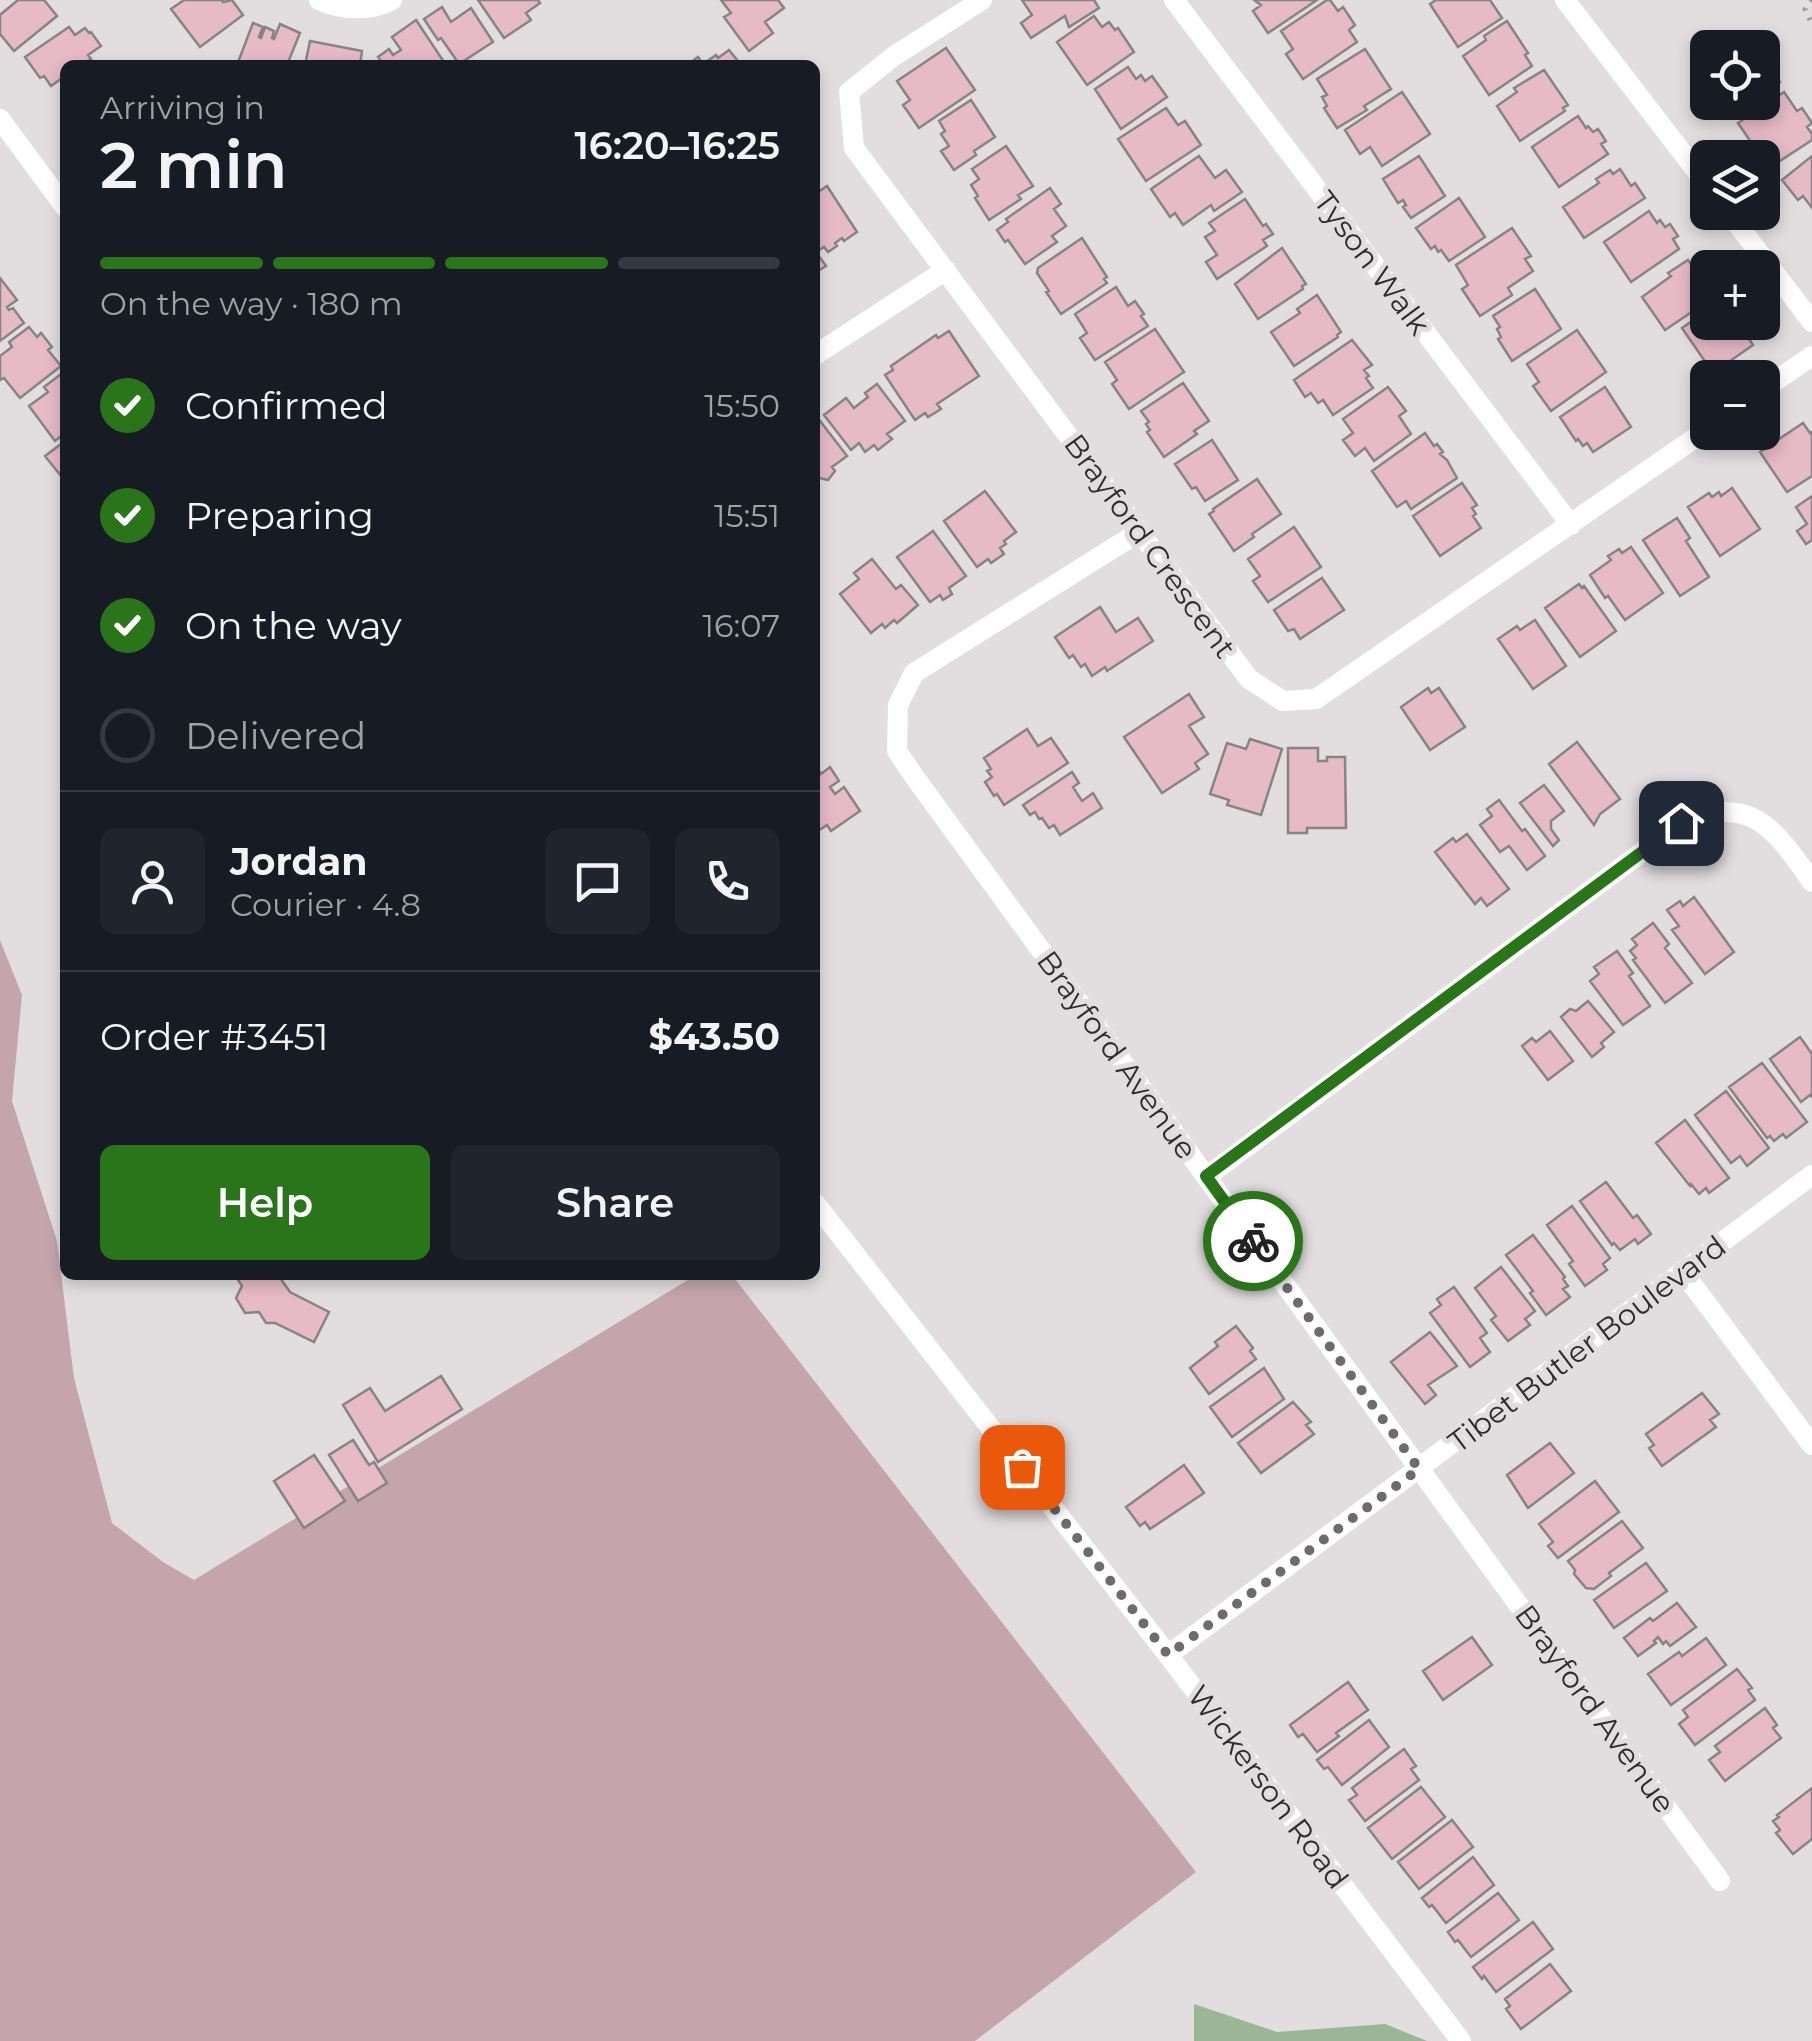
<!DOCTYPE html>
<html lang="en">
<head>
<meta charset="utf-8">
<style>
	:root { --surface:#171b24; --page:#20242c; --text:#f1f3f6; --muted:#9ea1a6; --line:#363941; --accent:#2a751a }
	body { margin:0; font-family:Montserrat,sans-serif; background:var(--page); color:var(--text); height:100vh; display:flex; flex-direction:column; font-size:38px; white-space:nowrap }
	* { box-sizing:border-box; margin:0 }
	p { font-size:32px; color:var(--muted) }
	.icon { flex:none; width:55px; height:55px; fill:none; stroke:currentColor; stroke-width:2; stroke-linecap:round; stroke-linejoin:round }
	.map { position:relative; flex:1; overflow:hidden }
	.panel { position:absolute; left:60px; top:60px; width:760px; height:1220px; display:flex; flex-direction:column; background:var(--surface); border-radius:15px; box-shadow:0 5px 15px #0003 }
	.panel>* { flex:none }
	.tools { position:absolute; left:1690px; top:30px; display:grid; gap:20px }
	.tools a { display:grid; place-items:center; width:90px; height:90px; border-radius:15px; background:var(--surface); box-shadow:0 5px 15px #0003; font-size:50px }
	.pin { position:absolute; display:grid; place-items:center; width:85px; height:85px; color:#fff; margin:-42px; border-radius:20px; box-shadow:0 5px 15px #0006 }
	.courier { position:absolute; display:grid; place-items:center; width:100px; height:100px; margin:-50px; border:8px solid #2a751a; border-radius:50%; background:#fff; color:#222; box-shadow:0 2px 12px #0007 }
	.summary em { font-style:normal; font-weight:600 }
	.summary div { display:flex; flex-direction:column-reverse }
	.summary { display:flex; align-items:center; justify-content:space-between; height:170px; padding:0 40px }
	h1 { font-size:65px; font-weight:600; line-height:75px }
	.bar { display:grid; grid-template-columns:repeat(4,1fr); gap:15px 10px; align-content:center; height:120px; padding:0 40px }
	.bar i { height:12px; border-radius:8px; background:var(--line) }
	.bar .selected { background:var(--accent) }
	.bar p { grid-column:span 4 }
	.line { display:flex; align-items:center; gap:25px; padding:0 40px; border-top:2px solid var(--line) }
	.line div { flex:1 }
	.round { display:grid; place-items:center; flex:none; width:105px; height:105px; border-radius:15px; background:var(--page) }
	ol { padding:0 40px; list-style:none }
	li { display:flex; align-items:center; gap:30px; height:110px }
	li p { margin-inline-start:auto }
	li .icon { padding:10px; border-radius:50%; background:var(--accent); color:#fff; stroke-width:4 }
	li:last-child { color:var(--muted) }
	li i { width:55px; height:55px; border:5px solid var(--line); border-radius:50% }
	.button { display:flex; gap:20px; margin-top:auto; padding:20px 40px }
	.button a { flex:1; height:115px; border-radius:15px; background:var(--accent); color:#fff; font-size:40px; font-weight:600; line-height:115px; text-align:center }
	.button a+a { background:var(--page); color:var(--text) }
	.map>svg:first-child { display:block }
	.green { fill:#c4a5ae }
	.water { fill:#9bb696 }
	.building { fill:#e6bac7; stroke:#878485; stroke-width:2.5 }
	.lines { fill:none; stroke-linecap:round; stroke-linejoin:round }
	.path { stroke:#9d9a9b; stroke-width:5; stroke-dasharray:2.5 8; stroke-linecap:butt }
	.minor { stroke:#fff; stroke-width:20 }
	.done { stroke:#6d6b6b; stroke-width:10; stroke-dasharray:0 18 }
	.route { stroke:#2a751a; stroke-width:12 }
	.labels { text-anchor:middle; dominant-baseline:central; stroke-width:10; stroke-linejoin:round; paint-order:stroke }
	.street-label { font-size:30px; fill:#2e2d2d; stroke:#e2dedf }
</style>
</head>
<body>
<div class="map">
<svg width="1812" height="2041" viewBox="0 0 1812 2041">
	<rect width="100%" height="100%" fill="#e2dedf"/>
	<!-- green -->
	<path class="green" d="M0,940L22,995L12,1101L57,1241L74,1378L112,1523L163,1562L194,1580L696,1275H732L1196,1872L975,2041H0Z"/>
	<!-- water -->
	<path class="water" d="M1194,2004L1277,2032L1385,2024L1427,2041H1194Z"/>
	<!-- building -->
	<path class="building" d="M18,0H44L57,16L14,51L0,34V15Z
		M184,0H222L223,2L232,0L243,15L200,47L171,9Z
		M478,0H538L540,3L526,13L531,20L504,38Z
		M721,0H778L784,8L765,22L773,33L749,51L724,17L731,13Z
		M1022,0H1094L1099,8L1069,27L1065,16L1031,38L1021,23L1032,15Z
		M1254,0H1317L1268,33L1253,11L1261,5Z
		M1327,0H1330L1338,11L1343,7L1355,25L1349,30L1357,42L1303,79L1286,54L1293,49L1281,31Z
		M1436,0H1490L1502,18L1458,47L1430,4Z
		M442,7L451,22L471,8L493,42L459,64L441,38L438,40L424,19Z
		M1094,16L1102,27L1109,22L1115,30L1118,28L1134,52L1087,85L1057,42Z
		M416,20L446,65H377L382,62L378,57L389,49L393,55L401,50L392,37Z
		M1507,21L1528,53L1525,55L1532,66L1489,95L1463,56L1486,40L1484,36Z
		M253,23L263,27L259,37L261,38L265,27L274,31L272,38L274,39L280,24L300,33L287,65H237Z
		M69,27L75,35L85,28L89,33L91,32L101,46L88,55L91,59L81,65H65V76L51,86L44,76L40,78L25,57Z
		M310,41L362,51L360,65H305Z
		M946,48L975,90L919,128L903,105L910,100L897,81Z
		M1365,49L1391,89L1364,106L1367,110L1337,128L1324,108L1327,106L1322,97L1327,95L1317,79Z
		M729,50L741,65H687L698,57L703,64L716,55L718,58Z
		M1762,56L1780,82L1762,93Z
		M1128,67L1136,79L1141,75L1145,81L1152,76L1167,97L1121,129L1095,89Z
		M1544,70L1568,105L1563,108L1565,111L1520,141L1497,106L1517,92L1514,88Z
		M1402,92L1430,134L1382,166L1370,147L1360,154L1345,130Z
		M1784,92L1797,111L1802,108L1812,123L1807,127L1812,134V140L1777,163L1770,151L1766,154L1760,145L1755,148L1738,123Z
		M971,100L995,137L974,151L976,155L954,170L941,151L949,146L941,134L945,131L939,121Z
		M1166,108L1178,125L1185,121L1201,145L1146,181L1118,139Z
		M1578,116L1586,128L1588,126L1593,132L1598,129L1606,141L1601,144L1608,154L1559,187L1532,147Z
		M1006,146L1033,186L1018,195L1021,199L989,220L975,198L978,196L971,185L979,179L972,169Z
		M1199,156L1215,178L1226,170L1242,192L1214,211L1211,205L1183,225L1175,213L1170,217L1151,189Z
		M1419,156L1445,196L1411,218L1403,207L1406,205L1403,200L1398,203L1383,179Z
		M1812,156V208L1803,196L1798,200L1782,180Z
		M1620,169L1631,186L1635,183L1645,198L1584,238L1563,207L1599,183L1596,179L1610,170L1613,174Z
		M827,186L857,232L844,241L842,238L835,243L837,246L828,252L824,247L816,252L826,266L815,273V194Z
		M1050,188L1061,204L1054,209L1066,226L1052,236L1057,242L1025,264L1008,240L1005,242L997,230L1008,222L1006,219Z
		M1459,198L1485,237L1449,261L1441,250L1438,252L1435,246L1431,249L1416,228Z
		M1245,199L1263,226L1266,224L1273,234L1263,240L1267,246L1217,279L1206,262L1217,255L1205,237L1215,231L1209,223Z
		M1649,211L1657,223L1660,220L1665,227L1670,224L1678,236L1673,239L1679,249L1631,282L1604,242Z
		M1512,228L1531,256L1525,259L1533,271L1508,288L1512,295L1480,316L1462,289L1468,285L1456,265Z
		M1082,238L1107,277L1104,279L1107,283L1061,314L1046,292L1049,291L1037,273L1038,268Z
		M1282,248L1306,284L1302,286L1303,289L1258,319L1235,284Z
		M1688,260L1708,288V301L1665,330L1642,297L1671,276L1668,273Z
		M0,278L17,300L7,307L9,310L13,308L24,323L0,341Z
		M1116,287L1128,306L1135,301L1144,314L1141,316L1148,326L1095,360L1080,338L1087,333L1075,314Z
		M1535,289L1561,329L1512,361L1498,339L1501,337L1497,329L1500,327L1493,316Z
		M1317,295L1341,332L1337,335L1338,337L1294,366L1271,332L1300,313L1297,309Z
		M1708,310V322H1738L1753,345L1713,373L1682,328Z
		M29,327L37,337L41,333L52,347L48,350L61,366L20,398L4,378L0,380V356L12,347L9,342Z
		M1155,329L1184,372L1129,409L1112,384L1117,380L1105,362Z
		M1577,330L1606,372L1551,411L1533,386L1539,382L1527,364Z
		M949,331L979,376L937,404L941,409L928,417L925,413L915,420L885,375L893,370L891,366L936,335L938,338Z
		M1352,340L1372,365L1364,370L1369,376L1366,378L1373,388L1333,415L1323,400L1318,403L1311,393L1305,397L1294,380Z
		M65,371V433L55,441L29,406L48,392L44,387Z
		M1183,383L1209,421L1194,431L1197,434L1164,457L1147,432L1150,430L1146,424L1149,422L1141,411Z
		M877,384L905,421L887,434L892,439L878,450L874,445L865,452L859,443L851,450L824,415L846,398L854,408L868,397L865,393Z
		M1388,387L1406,411L1399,416L1411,434L1374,461L1365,448L1355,456L1343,440L1353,433L1343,419Z
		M1605,387L1631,427L1593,452L1587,443L1583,446L1578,439L1576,441L1560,417Z
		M817,417L847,456L832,467L835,471L828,480L820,478L815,481V419Z
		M1803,423L1810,433L1812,432V476L1787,492L1760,452Z
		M1425,433L1434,446L1437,444L1443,452L1440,454L1447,460L1457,478L1411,509L1406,501L1397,507L1372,471Z
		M1212,440L1238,480L1205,501L1196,487L1192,489L1175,464Z
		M65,441V481L45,456Z
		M1257,479L1281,514L1252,534L1254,537L1234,551L1209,514L1214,511L1213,509Z
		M1462,483L1477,505L1472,508L1476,514L1473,516L1481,528L1440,556L1413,516Z
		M1732,488L1760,529L1720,556L1688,507L1709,493L1712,497L1719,492L1721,496Z
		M985,491L1016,532L1004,541L1006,544L1000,548L1004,554L991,563L988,559L977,567L944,521Z
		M1812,496V540L1806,544L1797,531L1807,524L1796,507Z
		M1677,518L1690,538L1686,541L1709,577L1680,596L1643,540Z
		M1294,527L1321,567L1268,602L1253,581L1260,576L1248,559Z
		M933,531L966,576L949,588L952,594L943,600L940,595L930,602L897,557Z
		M1631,547L1663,593L1625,620L1608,596L1605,598L1590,575L1611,560L1608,556L1619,549L1622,553Z
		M872,559L896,589L901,585L918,605L897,623L894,620L885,628L882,624L871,633L840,594L859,579L854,573Z
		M1322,578L1344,610L1300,639L1294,629L1288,631L1274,610Z
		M1579,584L1582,588L1584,586L1616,631L1580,657L1545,608Z
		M1100,607L1116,632L1138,618L1153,641L1107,671L1105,667L1092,676L1085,664L1081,667L1073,655L1069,658L1055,637Z
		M1535,620L1566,666L1533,689L1498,639L1517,626L1520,630Z
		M1428,688L1431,693L1439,688L1465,727L1430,750L1401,707Z
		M1189,694L1204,717L1189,726L1208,754L1195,763L1199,769L1162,793L1124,737Z
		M1027,729L1038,746L1051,738L1068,763L1004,805L997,794L994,796L985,782L992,777L987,771L991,769L984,758Z
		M1250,739L1282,749L1261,815L1227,805L1229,800L1210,794L1227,743L1246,749Z
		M1577,742L1620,799L1600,814L1594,825L1549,764Z
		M1288,748H1318V761H1327V757H1345L1346,828H1307V833H1288Z
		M815,764L821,774L830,767L839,781L830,787L835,794L844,787L860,811L831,831L827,825L815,833Z
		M1072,772L1079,783L1073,787L1082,801L1093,793L1102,808L1060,835L1054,825L1049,828L1042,818L1039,819L1035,812L1030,815L1023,805Z
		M1544,785L1564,811L1551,821V829L1559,840L1553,846L1520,803Z
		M1499,800L1522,831L1525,829L1545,856L1527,870L1509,846L1500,852L1480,825L1492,816L1487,809Z
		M1467,834L1509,889L1487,906L1481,898L1475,904L1435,852L1453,838L1456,842Z
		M1694,897L1734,952L1705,974L1672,930L1679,926L1667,910L1680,901L1683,906Z
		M1653,923L1669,944L1665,948L1692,983L1665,1003L1633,960L1636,958L1630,951L1637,945L1632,939Z
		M1617,951L1633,973L1629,976L1650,1006L1623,1025L1590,981L1599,974L1594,967Z
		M1588,1001L1614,1032L1601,1043L1604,1047L1592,1057L1561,1017L1570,1009L1576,1011Z
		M1550,1031L1573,1061L1548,1080L1522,1046L1532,1038L1536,1042Z
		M1800,1037L1812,1054V1097L1810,1095L1801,1102L1770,1059Z
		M1762,1063L1807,1122L1786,1138L1783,1134L1774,1141L1770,1136L1767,1138L1729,1087Z
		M1726,1091L1769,1148L1747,1166L1740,1156L1731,1163L1695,1115Z
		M1685,1120L1729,1178L1709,1193L1706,1188L1699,1194L1691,1184L1690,1186L1656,1143Z
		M1606,1182L1633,1218L1637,1215L1651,1234L1638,1244L1635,1239L1620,1250L1614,1243L1612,1245L1580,1201Z
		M1572,1206L1610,1258L1603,1264L1607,1270L1585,1286L1569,1264L1573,1261L1547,1225Z
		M1533,1235L1565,1277L1563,1279L1568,1286L1563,1289L1570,1297L1546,1315L1530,1293L1533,1291L1506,1255Z
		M1501,1267L1535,1311L1525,1319L1530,1325L1508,1341L1491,1320L1496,1316L1475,1288Z
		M235,1275H278L290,1292L329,1312L314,1342L275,1323H266L259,1312L245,1313L236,1298L242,1286Z
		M1454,1287L1487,1333L1480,1338L1490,1352L1470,1367L1430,1313L1441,1305L1437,1299Z
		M1236,1326L1253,1348L1250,1351L1256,1359L1209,1394L1190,1368L1218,1346L1215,1342Z
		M1430,1332L1457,1366L1428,1385L1436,1395L1425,1404L1391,1362Z
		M1264,1368L1284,1399L1232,1437L1210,1407Z
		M441,1376L462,1409L378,1462L343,1405L370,1388L385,1411Z
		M1702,1393L1719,1414L1710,1420L1716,1427L1662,1466L1649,1448L1654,1445L1646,1434Z
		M1293,1402L1311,1422L1306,1425L1314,1434L1261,1473L1238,1443Z
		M353,1440L369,1465L374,1462L387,1483L358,1501L329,1455Z
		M1550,1443L1574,1473L1528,1508L1507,1475Z
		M314,1455L345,1501L304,1528L274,1481Z
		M1184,1465L1204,1493L1150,1529L1145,1522L1140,1526L1126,1507Z
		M1595,1481L1619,1512L1558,1558L1548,1546L1553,1542L1539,1524Z
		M1622,1521L1643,1548L1609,1573L1611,1576L1594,1589L1586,1588L1574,1574L1575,1570L1568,1561Z
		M1646,1563L1667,1591L1614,1628L1594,1600Z
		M1677,1603L1696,1627L1670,1646L1666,1641L1663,1644L1658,1637L1654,1641L1656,1643L1638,1656L1624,1638L1650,1618L1653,1621Z
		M1472,1637L1492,1665L1443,1700L1423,1671Z
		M1706,1638L1726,1665L1671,1705L1648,1674L1679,1652L1682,1656Z
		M1737,1669L1752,1688L1748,1690L1755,1700L1695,1745L1679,1724L1688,1717L1683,1710Z
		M1348,1682L1368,1710L1336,1733L1339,1736L1317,1752L1303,1734L1298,1737L1290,1725Z
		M1765,1708L1777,1725L1773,1728L1781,1738L1725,1781L1709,1760L1720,1752L1715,1746Z
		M1369,1720L1389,1747L1342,1785L1328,1767L1324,1769L1317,1760Z
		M1404,1749L1416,1766L1411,1769L1419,1780L1365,1821L1349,1800L1357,1795L1352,1788Z
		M1421,1787L1445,1817L1392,1859L1368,1828Z
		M1812,1788V1839L1793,1854L1776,1833L1780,1830L1773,1821L1779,1817L1777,1815Z
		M1452,1820L1473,1847L1419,1889L1398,1862Z
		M1473,1857L1494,1885L1446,1923L1432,1905L1429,1907L1422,1898Z
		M1498,1893L1519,1920L1471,1957L1458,1940L1455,1942L1448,1932Z
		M1533,1922L1553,1949L1496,1992L1484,1976L1482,1979L1473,1967Z
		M1550,1964L1571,1991L1521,2029L1506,2009L1510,2006L1505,1999Z"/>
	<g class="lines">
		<!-- path -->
		<path class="path" d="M1812,0L1805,9L1812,25"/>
		<!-- minor -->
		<path class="minor" d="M319,0C340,10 371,12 392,0
			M982,0L894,56L849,92L854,148L1249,679L1283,701L1316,699L1708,429
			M1174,0L1571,525
			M1565,0L1708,186
			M0,119L65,207
			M1728,212L1812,322
			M815,355L946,270
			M1762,390L1812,356
			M1139,532L914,673L898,705L897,751L916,779L1720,1881
			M1206,1177L1681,823C1751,793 1775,829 1812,882
			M815,1203L1168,1655L1461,2041
			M1683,1272L1812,1445
			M1168,1655L1812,1175"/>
	</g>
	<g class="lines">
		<!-- done -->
		<path class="done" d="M1022,1467L1168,1655L1419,1469L1253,1241"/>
		<!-- route -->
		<path class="route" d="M1253,1241L1206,1176L1681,823"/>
	</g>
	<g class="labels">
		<!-- street labels -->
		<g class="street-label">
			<text transform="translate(1372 263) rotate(53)">Tyson Walk</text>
			<text transform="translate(1150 546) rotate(54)">Brayford Crescent</text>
			<text transform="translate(1117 1055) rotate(54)">Brayford Avenue</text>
			<text transform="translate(1587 1344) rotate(-37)">Tibet Butler Boulevard</text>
			<text transform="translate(1595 1709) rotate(54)">Brayford Avenue</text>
			<text transform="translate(1268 1787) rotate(53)">Wickerson Road</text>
		</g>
	</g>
</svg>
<div class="tools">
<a><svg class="icon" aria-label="locate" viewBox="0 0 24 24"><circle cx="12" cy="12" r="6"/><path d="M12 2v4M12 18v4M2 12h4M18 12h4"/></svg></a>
<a><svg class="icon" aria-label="layers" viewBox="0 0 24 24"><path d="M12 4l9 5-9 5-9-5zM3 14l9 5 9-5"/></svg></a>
<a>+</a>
<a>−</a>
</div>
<div class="pin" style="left:1022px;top:1467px;background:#ea580c"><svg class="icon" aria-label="bag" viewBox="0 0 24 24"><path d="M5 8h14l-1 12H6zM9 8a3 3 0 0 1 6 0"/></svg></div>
<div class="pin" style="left:1681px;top:823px;background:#1f2937"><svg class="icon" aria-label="home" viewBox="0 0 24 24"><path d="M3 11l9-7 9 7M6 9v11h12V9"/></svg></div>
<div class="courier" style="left:1253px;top:1241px"><svg class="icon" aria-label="bike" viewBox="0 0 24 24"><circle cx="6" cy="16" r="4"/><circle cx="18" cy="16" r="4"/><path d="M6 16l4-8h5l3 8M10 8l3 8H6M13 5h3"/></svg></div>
<section class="panel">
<div class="summary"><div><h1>2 min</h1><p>Arriving in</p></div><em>16:20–16:25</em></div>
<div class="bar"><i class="selected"></i><i class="selected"></i><i class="selected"></i><i></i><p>On the way · 180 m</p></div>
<ol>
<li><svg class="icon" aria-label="check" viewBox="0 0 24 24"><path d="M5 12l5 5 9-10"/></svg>Confirmed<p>15:50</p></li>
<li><svg class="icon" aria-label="check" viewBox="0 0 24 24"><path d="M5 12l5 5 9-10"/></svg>Preparing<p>15:51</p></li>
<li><svg class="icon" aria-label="check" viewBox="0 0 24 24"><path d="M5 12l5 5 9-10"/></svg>On the way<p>16:07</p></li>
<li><i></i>Delivered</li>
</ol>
<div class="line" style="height:180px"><a class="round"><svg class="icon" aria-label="person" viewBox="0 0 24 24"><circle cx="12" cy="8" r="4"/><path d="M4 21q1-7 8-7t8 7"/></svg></a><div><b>Jordan</b><p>Courier · 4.8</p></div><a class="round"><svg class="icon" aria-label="chat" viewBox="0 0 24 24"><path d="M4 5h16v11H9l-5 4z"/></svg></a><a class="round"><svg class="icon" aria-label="phone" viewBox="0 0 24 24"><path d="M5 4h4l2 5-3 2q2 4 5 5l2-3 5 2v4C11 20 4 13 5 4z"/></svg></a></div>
<div class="line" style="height:130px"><div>Order #3451</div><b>$43.50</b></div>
<div class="button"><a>Help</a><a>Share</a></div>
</section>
</div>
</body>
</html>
